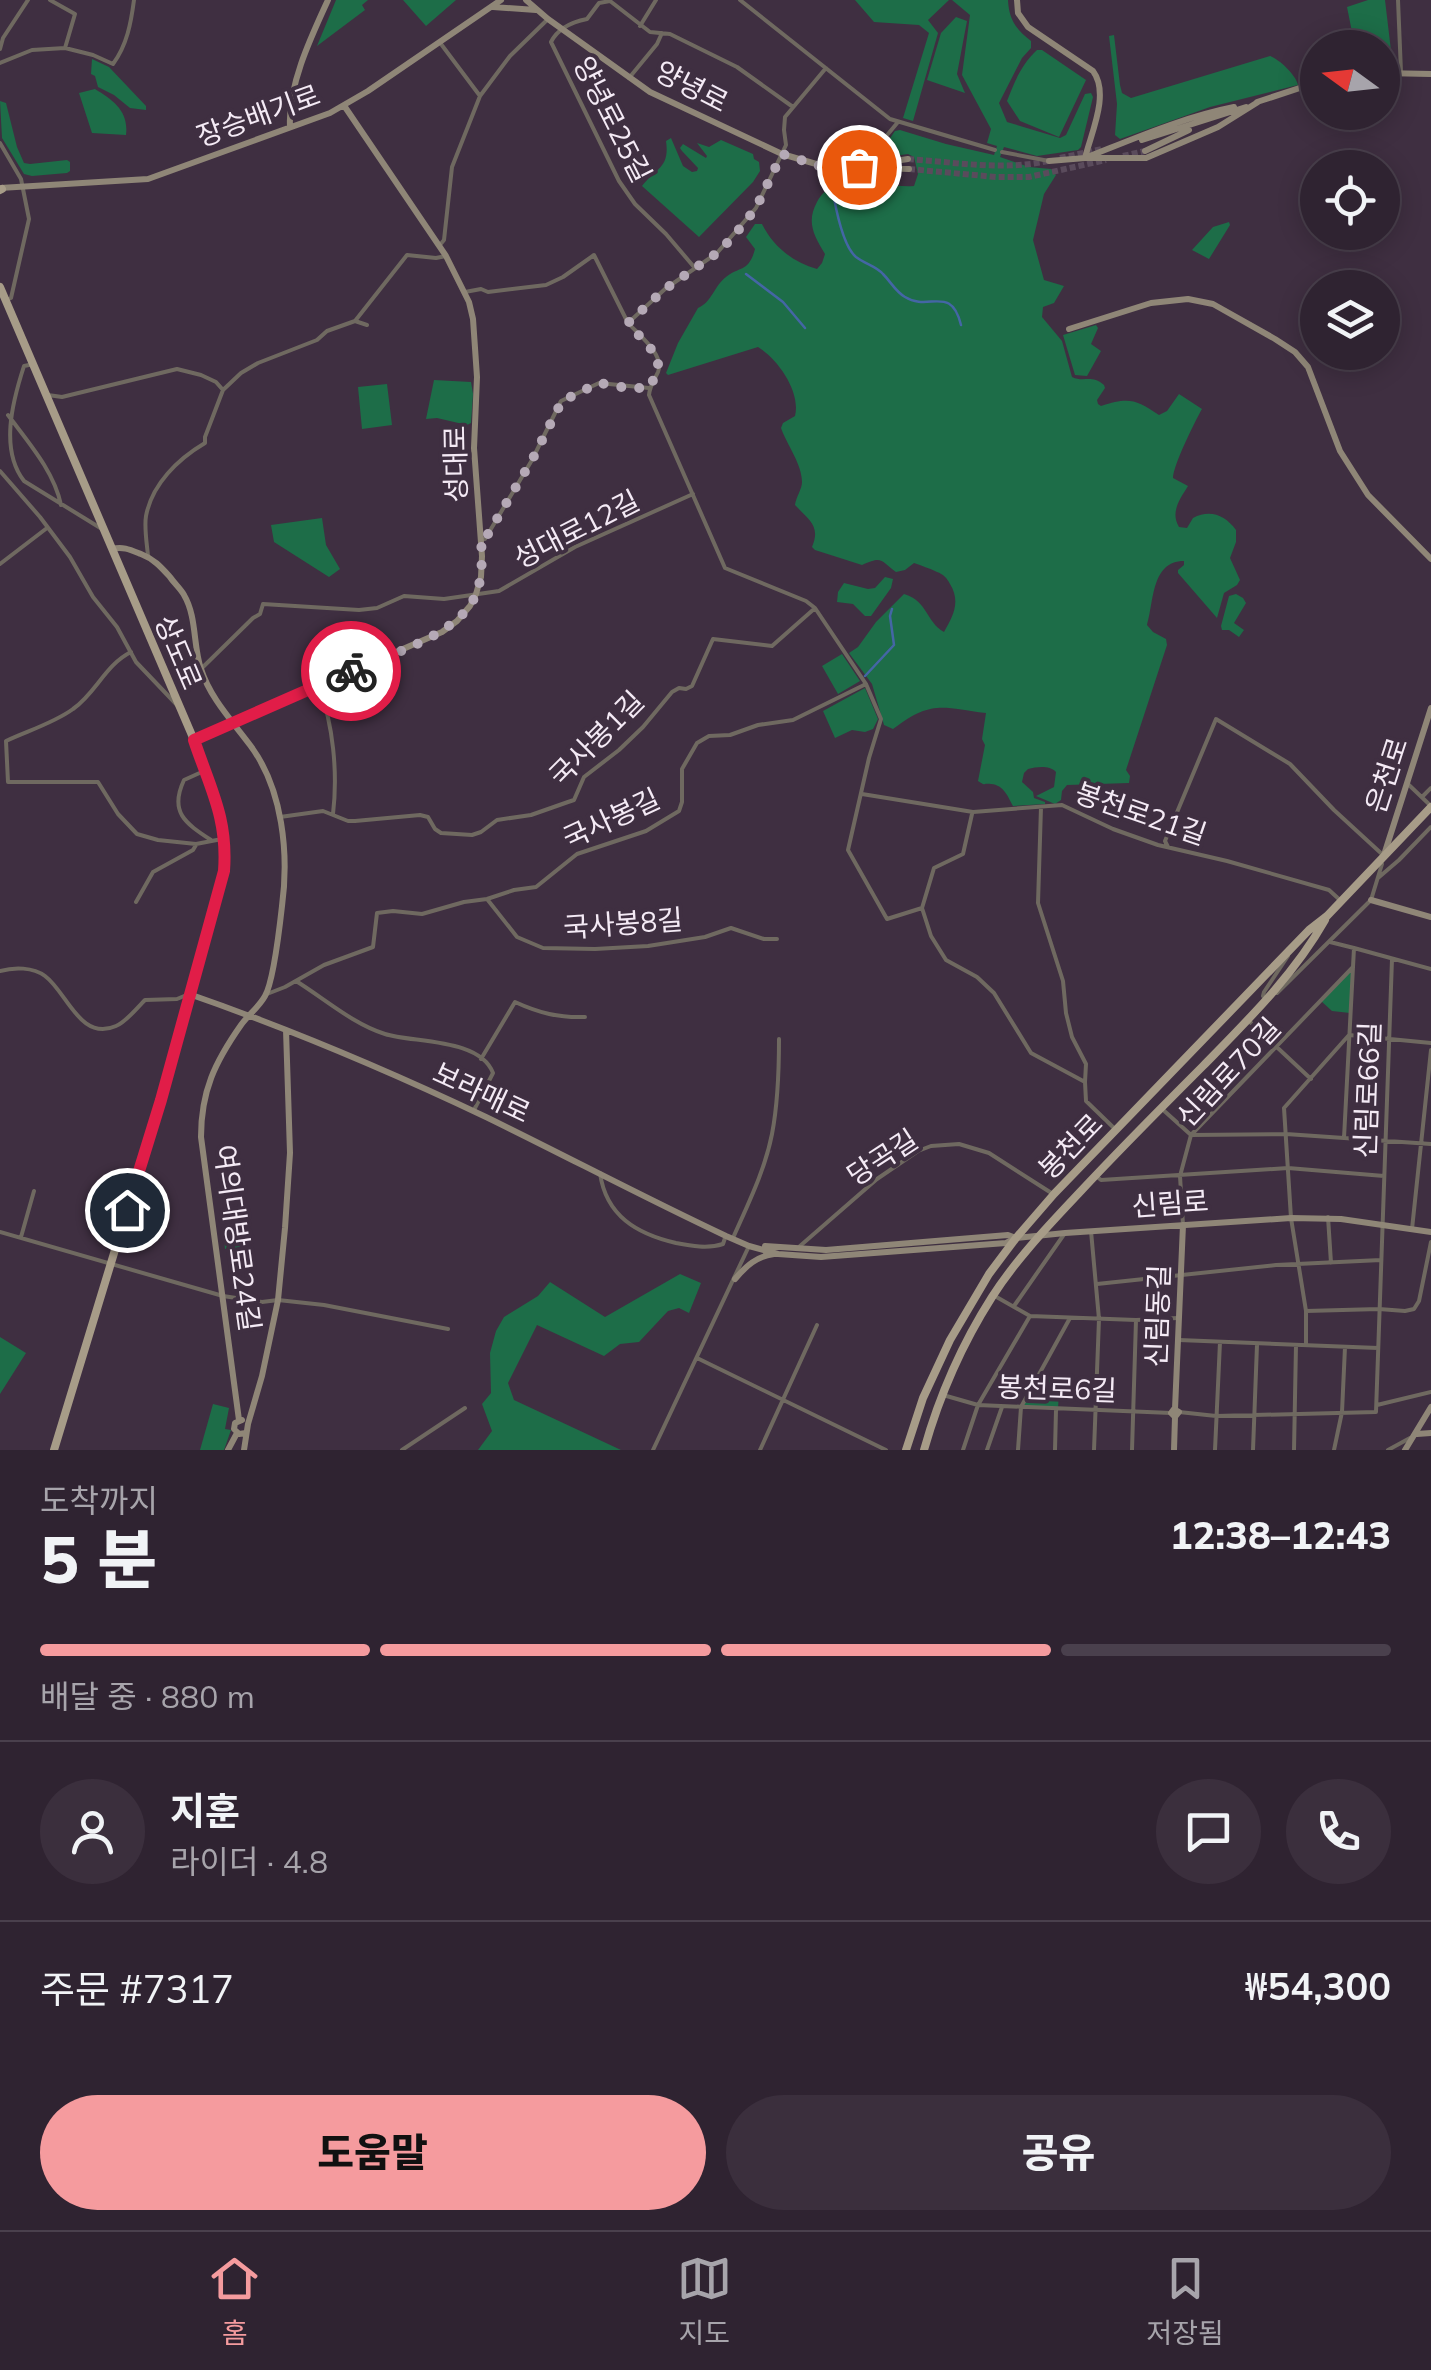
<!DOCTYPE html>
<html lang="ko">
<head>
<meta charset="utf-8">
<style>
	:root { --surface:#2f2331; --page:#3b2f3d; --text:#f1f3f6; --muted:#a7a4ab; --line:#4a404d; --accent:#f59b9e }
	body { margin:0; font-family:Mulish,"Noto Sans KR",sans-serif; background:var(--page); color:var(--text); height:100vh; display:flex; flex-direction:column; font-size:38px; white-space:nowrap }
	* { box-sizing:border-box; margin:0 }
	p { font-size:32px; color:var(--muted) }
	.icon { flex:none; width:55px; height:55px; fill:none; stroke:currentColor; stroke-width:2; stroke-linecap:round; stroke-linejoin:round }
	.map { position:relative; height:1450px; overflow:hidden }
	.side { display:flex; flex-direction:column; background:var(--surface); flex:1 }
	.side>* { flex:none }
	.needle { width:65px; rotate:285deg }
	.controls { position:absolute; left:1300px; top:30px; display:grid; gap:20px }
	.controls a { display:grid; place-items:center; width:100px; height:100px; border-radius:50%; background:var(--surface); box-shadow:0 5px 25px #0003,0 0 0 2px var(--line); font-size:50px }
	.pin { position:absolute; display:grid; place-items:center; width:85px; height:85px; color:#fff; margin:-42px; border:5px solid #fff; border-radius:50%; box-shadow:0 2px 10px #0007 }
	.courier { position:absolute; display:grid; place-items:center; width:100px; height:100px; margin:-50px; border:8px solid #e11d48; border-radius:50%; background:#fff; color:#222; box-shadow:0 2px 12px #0007 }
	.summary em { font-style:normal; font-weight:800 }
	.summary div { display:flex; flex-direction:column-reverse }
	.summary { display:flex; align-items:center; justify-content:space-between; height:170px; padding:0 40px }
	h1 { font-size:65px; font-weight:800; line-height:75px }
	.bar { display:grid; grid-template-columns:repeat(4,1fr); gap:15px 10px; align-content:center; height:120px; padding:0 40px }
	.bar i { height:12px; border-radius:8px; background:var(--line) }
	.bar .selected { background:var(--accent) }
	.bar p { grid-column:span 4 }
	.line { display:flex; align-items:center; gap:25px; padding:0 40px; border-top:2px solid var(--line) }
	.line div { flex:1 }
	.round { display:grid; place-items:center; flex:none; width:105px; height:105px; border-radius:52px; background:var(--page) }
	.cta { display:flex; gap:20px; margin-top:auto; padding:20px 40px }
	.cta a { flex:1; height:115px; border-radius:60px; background:var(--accent); color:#111; font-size:40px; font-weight:800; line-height:115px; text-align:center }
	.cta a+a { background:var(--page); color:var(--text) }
	.menu { display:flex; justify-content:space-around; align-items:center; height:140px; border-top:2px solid var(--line); background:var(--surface); font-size:28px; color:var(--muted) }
	.menu a { display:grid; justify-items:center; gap:5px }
	.menu .selected { color:var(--accent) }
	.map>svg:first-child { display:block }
	.green { fill:#1d6d48 }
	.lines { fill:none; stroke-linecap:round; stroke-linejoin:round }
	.stream { stroke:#4466a5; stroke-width:2.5 }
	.secondary-tunnel { stroke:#5a4b5c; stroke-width:6; stroke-dasharray:6 3; stroke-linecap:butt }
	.street { stroke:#6f6960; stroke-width:4 }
	.secondary { stroke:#8f8677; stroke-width:6 }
	.primary { stroke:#a79c88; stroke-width:8 }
	.done { stroke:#b5a9b6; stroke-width:10; stroke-dasharray:0 18 }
	.route { stroke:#e11d48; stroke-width:12 }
	.labels { text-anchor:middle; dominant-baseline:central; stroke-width:8; stroke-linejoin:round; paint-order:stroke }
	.street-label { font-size:28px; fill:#f4eaf5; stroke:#3f2f41 }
</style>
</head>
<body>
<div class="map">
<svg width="1431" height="1450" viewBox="0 0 1431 1450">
	<rect width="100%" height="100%" fill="#3f2f41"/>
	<!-- green -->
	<path class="green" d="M336,0H368L362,5L365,10L317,46Z
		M403,0H456L426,26Z
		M855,0H949L928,20L938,33L913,121L903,118L929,33L919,25L874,22Z
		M952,0H1008C1009,20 1016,29 1031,41V48L1022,58L999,103L1007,122L1060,138L1066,135L1085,94L1091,93L1093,97L1081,147L1078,150L1037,156L1004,147L1000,157L1029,167L1051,169L1056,175L1044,194L1033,240L1044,280L1064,286L1054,303L1043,307L1042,317L1062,341L1072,377C1084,383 1091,374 1104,385L1105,388L1097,400L1098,404L1101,406C1128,397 1136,399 1159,415L1167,411L1179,394L1202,409C1195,421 1173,466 1173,478L1188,486C1180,499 1170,512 1179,527L1187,528L1193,518C1210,509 1225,515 1236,530V542L1230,558L1240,580L1237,585L1224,593L1217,618L1178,573V570L1184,565V561C1151,561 1154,602 1147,625L1153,632L1166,639L1167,645L1126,770L1130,776L1129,783L1067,785L1062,791L1061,800L1055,804L1036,796L1054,787L1056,772C1049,765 1037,767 1028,769L1024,773L1022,782L1033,792L1034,798L1045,802V804L1013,806C1008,797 1004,785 991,784C980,783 988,787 978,781L985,745L982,739L986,713C941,707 931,700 893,729L884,725L872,684L849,653L858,647L876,622L904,594C928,601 926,622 944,632C953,616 961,602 950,584C947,578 943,574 937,572C929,568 922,566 914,563L905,570L896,572C881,561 883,555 862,565L815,550L812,547C821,526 809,520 795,505C796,497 802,489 802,482C802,464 787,445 781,428L783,423L795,416C801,392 778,359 758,347L668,375L666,373L678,343L698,308C712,302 714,286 726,277C740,266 749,272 755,249L746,237L755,224H762C773,246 792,262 817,269L822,263L825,254C814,236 806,222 817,202C836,166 883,189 914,186L918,174L914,157L908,154L887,157L884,153L888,141L895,131L900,130L946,144L994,155L997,146L987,143L991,129L962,75L970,15Z
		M1368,0H1385L1392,59L1383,60L1382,48L1355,47L1347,7Z
		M956,17L967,21L957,74L965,93L927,80L941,33Z
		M1114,35L1120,85L1122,93L1131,98L1270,56C1279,59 1296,75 1298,85L1210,107L1120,139L1115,135L1117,104L1109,36Z
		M1037,50H1042L1086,80L1059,137L1020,121L1007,101C1015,81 1021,65 1037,50Z
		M92,59L109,67L146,106V110L130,108L114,95L98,87L95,76L91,74Z
		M95,89C113,100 129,111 126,135L92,133L79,93Z
		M0,101L6,103L17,147L24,163L30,164L67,160L70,162V171L67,173L32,176L24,174L2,138Z
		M671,138L683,166L692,172L697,171L698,168L682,151L680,148L683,144L706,158L707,156L697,143L709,147L721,140L753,154L754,159L759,162L760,171L753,182L699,237L642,186C656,168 670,168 666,141Z
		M1229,222L1230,225L1209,259L1192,250L1213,227Z
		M1096,325L1098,328L1091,344L1101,351L1087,376L1075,375L1063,335Z
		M434,380L471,382L473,394L471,423L467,425L437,418L426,419Z
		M387,384L392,425L362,429L358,387Z
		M322,518L326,545L340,569L329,577L274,542L271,525Z
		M885,577L893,579L891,588L871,616H865L853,604L837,602L838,592L844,583L868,589L875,588Z
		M1236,594L1243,598L1246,603L1234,623L1244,630L1239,637L1229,630H1222L1221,626L1229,596Z
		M842,654L860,681L838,694L822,666Z
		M865,688L878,719L873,729L865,732L852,730L835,738L823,711Z
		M1353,967L1350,1013L1332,1011L1321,1001Z
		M225,1227H244L245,1247L225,1249L223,1230Z
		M680,1274L701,1283L689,1313L679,1308L668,1311L639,1342L620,1344L604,1356L537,1325L508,1383L514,1400L621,1450H478L492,1431L482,1404L491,1393L490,1353L496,1331L504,1317L538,1296L550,1282L605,1317Z
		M0,1337L26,1353L0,1394Z
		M1043,1374L1056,1381V1392L1059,1393L1058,1408L1023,1406Z
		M213,1404L229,1408L225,1429L231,1430L224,1450H200Z"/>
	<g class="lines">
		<!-- stream -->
		<path class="stream" d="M834,198C837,214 844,247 856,257C865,264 876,266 883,274C890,281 896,292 905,297C929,312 951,284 961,325
			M746,274L783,302L805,328
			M865,676L894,645L890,616L892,609"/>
		<!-- secondary-tunnel -->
		<path class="secondary-tunnel" d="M1123,156L1145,151
			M1060,158L1102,149
			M908,159C954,162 1003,171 1048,161
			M909,169L996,177H1029L1106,160"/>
		<!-- street -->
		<path class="street" d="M740,0L890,119L995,150
			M1398,0L1401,72
			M640,26L656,0
			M441,44L480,96
			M65,48L93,55L113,64C127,45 131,23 134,0
			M0,49L3,38L28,0
			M0,63L32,50L65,48L75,14L50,0
			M826,68L785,117L784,130L786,145L756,208L717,253L665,289L628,323C639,335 665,355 658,372C654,381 650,385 649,395L725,568L806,601L815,608L866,684L881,719L869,758L848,850L887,919L922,908
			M629,78L657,44L662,33
			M0,143L21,179L29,219L11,298L6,300
			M1002,152L1049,161
			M856,167V163L868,158L898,122
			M439,246L444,240L452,167L480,96L510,56L547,20
			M694,267L666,234L635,204L619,181L551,42C558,28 572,22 587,19L599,3L610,1L650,32L670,34L737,67L793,107
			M465,292L481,289L488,292L546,285L563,277L594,255L628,323
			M355,321L367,325
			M34,364L24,366C12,403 0,450 24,481L102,529
			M48,395L62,397L177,369L201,375L216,382L223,390
			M8,415C28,442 54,471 61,505
			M0,471L40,517L70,557L93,597L117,627L136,662L177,705
			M481,539H485L532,460L561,401L599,383L649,388
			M148,556C147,544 144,528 146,516C152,484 178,459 205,443V437L223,390L241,373L258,363L317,340L327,331L355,321L407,255L436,258L446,256
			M0,564L47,528
			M131,652C105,665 96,693 73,709C54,723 27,731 6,741L8,782H98L118,814L137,834L158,840L196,844L222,839
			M203,667L253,618L260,614L263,604L359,610L377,608L404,596L444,599L499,591L575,547L693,494
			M319,686C333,725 338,772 333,814
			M204,771L184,780C169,812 185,823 211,840
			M1409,785L1431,806
			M862,794L973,812L1062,805L1113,829L1158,845L1227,861L1329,890L1341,901
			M1422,797L1431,788
			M1041,807L1038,903L1063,981L1066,1013L1072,1037L1086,1064L1085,1082
			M972,814L963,854L934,868L922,908L931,936L946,960L977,977L994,993L1031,1053L1085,1082L1086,1101L1116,1130
			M280,817L323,811L348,821H355L420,815L428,817L435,829L441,833L472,835L481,832L497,820L531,815L568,802L574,800L584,777L619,750L643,727L672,692L679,688L686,689L692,686L713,639L772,646L814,609
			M1168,847L1165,841L1216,719L1290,764L1334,810L1383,855
			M1378,878L1399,860L1431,827
			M487,899L517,937L543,948L595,949L648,946L705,937L731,928L764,939H777
			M136,902L153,872L193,850L196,845
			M1330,942L1354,948L1344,1138
			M1354,948L1431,969
			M0,971C14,967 33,967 45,976C67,992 80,1042 116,1026C126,1022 136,1009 145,1000L177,999L189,994
			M296,981C325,999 353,1024 385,1034C413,1043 480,1038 493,1073L474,1110
			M1277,993L1371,900L1382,864
			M267,994L285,987L324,965L373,947L377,913L393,911L422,914L464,902L487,899L514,890L536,887L577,854L646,831L679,811L682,802V769L697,743L709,736L730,735L758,725L793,720L866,684
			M1266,997L1263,996L1264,992L1288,956
			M1249,1021L1311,1079
			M481,1059L515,1002C539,1013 559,1018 585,1017
			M1161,1108L1191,1135L1286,1134L1431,1144
			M600,1173C606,1216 637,1234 676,1243C691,1246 708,1249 723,1244L725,1238
			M1096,1176L1101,1180L1288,1168L1384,1176
			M1328,1217L1331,1263
			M1183,1225L1180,1176L1191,1135L1353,967
			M1412,1229L1431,1050
			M1091,1231L1099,1319L1094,1450
			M0,1232L223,1296L262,1302L278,1300L324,1305L448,1329
			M21,1237L34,1191
			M733,1238C748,1204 765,1170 772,1134C778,1103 779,1070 779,1039
			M800,1246L877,1179L918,1151L931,1146L959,1144L989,1153L1053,1194
			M1097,1284L1276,1265L1381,1260
			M993,1295L1030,1316L1136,1320L1178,1318
			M1014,1306L1065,1233
			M1306,1311L1379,1309L1405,1311L1414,1309L1419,1301L1431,1242
			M1179,1340L1378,1348
			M1306,1345V1311L1291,1218L1284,1108L1349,1035L1431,1043
			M697,1358L886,1450
			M943,1395L978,1405L1171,1413
			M1377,1405L1431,1392
			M1179,1412L1216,1416L1376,1412L1392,959
			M402,1450L465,1408
			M653,1450L749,1246
			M760,1450L817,1325
			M963,1450L978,1405L1030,1316
			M987,1450L1002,1407
			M1018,1450L1021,1407L1070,1318
			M1055,1450L1056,1410
			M1132,1450L1136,1320
			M1215,1450L1220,1342
			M1253,1450L1257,1345
			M1294,1450L1296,1345
			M1334,1450L1342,1412L1345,1347
			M1388,1450L1410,1438"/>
		<!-- secondary -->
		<path class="secondary" d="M526,0L548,19L650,92L782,154L823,166L909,169
			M1017,0L1018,13L1028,27L1093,71C1110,94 1091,133 1085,158
			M493,7L536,10
			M1382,73L1431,74
			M1257,102L1318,82
			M290,126C288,85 311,37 328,0
			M1142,140L1246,107
			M1145,151L1189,130
			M1090,156C1138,137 1184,117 1234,107
			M1049,161L1085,158H1146L1218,127L1258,102
			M875,164L908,159
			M0,188L148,179L330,113L368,91L501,0
			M1069,329L1151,303L1188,299L1213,304L1275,339L1295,352L1308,367L1340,451L1368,495L1431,559
			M112,549C123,546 131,550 141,554C154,559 161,567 170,577C174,583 181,589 184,595C197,617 193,646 201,669C210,698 233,722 250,745C283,789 289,854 282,906C280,924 273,982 265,996C259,1007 248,1015 241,1025C215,1062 201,1091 201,1137L239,1420
			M194,740L442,632L457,621L470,606L476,594L481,577L482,556L474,448L477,377L473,319L469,302L446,256L345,107
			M1384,855L1431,708
			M1371,900L1431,917
			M189,994C290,1029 389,1071 486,1117C566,1156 645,1198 726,1236L749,1246L778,1254L821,1257L1006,1243L1016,1238L1065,1233L1291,1218L1341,1219L1431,1232
			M765,1246L826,1250L1008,1235L1016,1238
			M735,1279C746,1266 757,1256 774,1254
			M1174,1409L1179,1412L1175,1417L1171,1413Z
			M1175,1409L1183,1225
			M242,1420L235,1423L234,1429L239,1434L246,1433
			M1417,1434L1431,1433
			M228,1450L237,1433
			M244,1450L248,1424L262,1376L278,1300L285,1228L290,1153L286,1030
			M1174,1450L1175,1417
			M1405,1450L1431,1407"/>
		<!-- primary -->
		<path class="primary" d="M0,190L2,189
			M0,287L194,740C209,786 229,821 223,871L161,1099L54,1450
			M906,1450L923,1398L950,1340L989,1274L1016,1238L1054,1194L1309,930L1327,916L1431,807
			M924,1450C939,1397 962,1344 992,1297C1017,1258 1049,1225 1080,1192C1120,1149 1162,1107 1203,1066C1247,1021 1294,975 1325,920"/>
	</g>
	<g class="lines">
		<!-- done -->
		<path class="done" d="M351,671C389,655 461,634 476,594C483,577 482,557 481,539H485L532,460L562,401L599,383L627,388H649L658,371V357L628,323L665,289L717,253L733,237L756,208L782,154L820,166L859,167"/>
		<!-- route -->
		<path class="route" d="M127,1210L161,1100L224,871C228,818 210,788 194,740L351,671"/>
	</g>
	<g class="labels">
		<!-- street labels -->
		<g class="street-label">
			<text transform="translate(692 86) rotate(27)">양녕로</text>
			<text transform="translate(258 115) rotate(-20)">장승배기로</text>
			<text transform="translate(613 119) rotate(63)">양녕로25길</text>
			<text transform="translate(455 464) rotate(-91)">성대로</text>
			<text transform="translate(576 529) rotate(-27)">성대로12길</text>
			<text transform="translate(179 652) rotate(67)">상도로</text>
			<text transform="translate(596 738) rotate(-45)">국사봉1길</text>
			<text transform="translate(1386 775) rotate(-72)">은천로</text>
			<text transform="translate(1141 813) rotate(19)">봉천로21길</text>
			<text transform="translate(611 818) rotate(-25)">국사봉길</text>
			<text transform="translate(623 923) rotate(-4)">국사봉8길</text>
			<text transform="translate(1228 1072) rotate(-47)">신림로70길</text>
			<text transform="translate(1367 1090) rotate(-88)">신림로66길</text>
			<text transform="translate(482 1092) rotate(25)">보라매로</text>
			<text transform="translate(1070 1146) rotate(-46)">봉천로</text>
			<text transform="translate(882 1157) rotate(-33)">당곡길</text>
			<text transform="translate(1170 1203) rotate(-4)">신림로</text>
			<text transform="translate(238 1238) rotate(82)">여의대방로24길</text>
			<text transform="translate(1157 1316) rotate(-88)">신림동길</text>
			<text transform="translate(1057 1388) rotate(2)">봉천로6길</text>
		</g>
	</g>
</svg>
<div class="controls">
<a><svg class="needle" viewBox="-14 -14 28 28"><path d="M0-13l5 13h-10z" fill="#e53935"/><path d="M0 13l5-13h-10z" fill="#a7a4ab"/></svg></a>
<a><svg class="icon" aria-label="locate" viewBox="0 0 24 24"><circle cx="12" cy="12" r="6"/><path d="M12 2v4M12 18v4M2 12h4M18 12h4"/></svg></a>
<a><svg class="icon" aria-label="layers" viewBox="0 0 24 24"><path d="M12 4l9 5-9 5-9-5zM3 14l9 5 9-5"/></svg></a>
</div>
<div class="pin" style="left:859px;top:167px;background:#ea580c"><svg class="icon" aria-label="bag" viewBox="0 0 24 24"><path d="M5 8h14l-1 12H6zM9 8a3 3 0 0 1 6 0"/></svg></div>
<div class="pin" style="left:127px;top:1210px;background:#1f2937"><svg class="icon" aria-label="home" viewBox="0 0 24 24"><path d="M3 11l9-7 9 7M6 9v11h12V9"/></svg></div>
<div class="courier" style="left:351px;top:671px"><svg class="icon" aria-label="bike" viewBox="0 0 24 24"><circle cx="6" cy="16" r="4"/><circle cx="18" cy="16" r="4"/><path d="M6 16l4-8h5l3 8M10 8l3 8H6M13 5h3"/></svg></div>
</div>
<section class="side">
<div class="summary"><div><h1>5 분</h1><p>도착까지</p></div><em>12:38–12:43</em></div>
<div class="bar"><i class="selected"></i><i class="selected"></i><i class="selected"></i><i></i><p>배달 중 · 880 m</p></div>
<div class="line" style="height:180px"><a class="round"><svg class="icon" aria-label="person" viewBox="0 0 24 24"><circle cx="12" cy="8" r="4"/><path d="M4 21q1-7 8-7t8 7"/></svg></a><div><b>지훈</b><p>라이더 · 4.8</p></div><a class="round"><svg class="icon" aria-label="chat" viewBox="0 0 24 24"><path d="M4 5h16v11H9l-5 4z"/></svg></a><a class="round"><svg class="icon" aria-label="phone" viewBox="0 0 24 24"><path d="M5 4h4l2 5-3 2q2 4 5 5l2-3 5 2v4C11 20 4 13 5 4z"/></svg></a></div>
<div class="line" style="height:130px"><div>주문 #7317</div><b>₩54,300</b></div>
<div class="cta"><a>도움말</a><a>공유</a></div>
</section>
<nav class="menu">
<a class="selected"><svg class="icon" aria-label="home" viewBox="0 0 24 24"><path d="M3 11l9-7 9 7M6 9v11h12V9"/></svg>홈</a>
<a><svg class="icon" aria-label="map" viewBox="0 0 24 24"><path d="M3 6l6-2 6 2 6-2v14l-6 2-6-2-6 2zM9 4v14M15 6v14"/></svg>지도</a>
<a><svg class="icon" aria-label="saved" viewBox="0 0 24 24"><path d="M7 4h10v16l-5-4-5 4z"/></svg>저장됨</a>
</nav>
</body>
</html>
